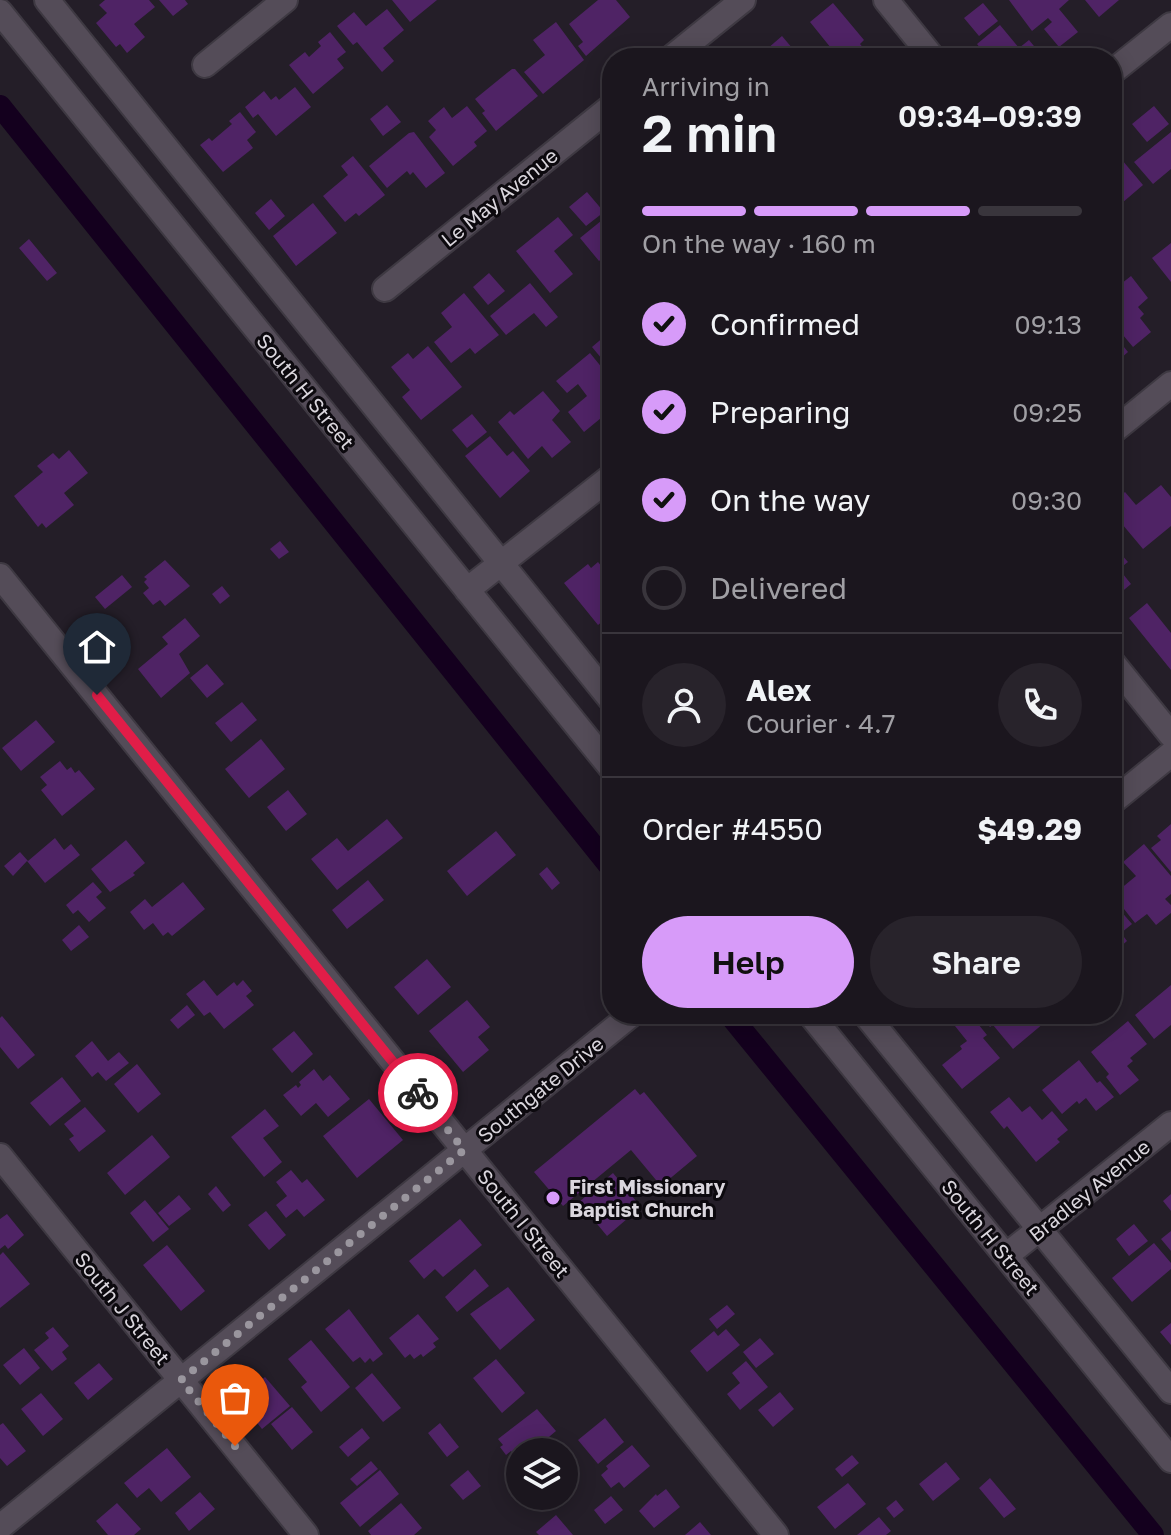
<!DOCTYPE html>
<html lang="en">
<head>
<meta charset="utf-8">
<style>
	:root { --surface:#1b161e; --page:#28232b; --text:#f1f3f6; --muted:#a09fa4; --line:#39353c; --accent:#d79bf9 }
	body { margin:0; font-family:"Golos Text",sans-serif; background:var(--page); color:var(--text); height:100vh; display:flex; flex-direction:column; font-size:30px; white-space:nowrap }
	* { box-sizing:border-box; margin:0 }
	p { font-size:26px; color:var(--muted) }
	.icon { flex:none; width:44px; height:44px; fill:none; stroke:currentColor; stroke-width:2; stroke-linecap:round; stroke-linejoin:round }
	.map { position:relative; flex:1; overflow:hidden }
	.panel { position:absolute; left:602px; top:48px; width:520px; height:976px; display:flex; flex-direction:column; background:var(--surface); border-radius:32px; box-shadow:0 4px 20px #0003,0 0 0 2px var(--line) }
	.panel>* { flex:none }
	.tools { position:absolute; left:506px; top:1438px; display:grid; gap:16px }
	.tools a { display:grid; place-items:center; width:72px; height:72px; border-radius:50%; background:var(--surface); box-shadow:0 4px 20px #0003,0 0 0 2px var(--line); font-size:40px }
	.pin { position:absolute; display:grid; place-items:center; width:68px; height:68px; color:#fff; margin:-82px -34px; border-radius:50% 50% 50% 0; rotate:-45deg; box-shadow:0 0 8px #0007 }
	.pin .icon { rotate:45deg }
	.courier { position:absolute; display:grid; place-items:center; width:80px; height:80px; margin:-40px; border:6px solid #e11d48; border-radius:50%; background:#fff; color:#222; box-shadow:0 2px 10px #0007 }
	.overview em { font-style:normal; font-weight:600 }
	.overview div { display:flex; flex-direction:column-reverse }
	.overview { display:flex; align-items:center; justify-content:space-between; height:136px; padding:0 40px }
	h1 { font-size:52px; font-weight:600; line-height:60px }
	.bar { display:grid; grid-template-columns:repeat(4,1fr); gap:12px 8px; align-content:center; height:96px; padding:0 40px }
	.bar i { height:10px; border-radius:6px; background:var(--line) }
	.bar .on { background:var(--accent) }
	.bar p { grid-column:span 4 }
	.line { display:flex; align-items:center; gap:20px; padding:0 40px; border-top:2px solid var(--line) }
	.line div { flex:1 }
	.round { display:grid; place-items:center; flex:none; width:84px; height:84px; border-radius:42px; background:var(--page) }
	ol { padding:0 40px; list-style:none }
	li { display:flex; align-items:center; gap:24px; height:88px }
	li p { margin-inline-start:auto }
	li .icon { padding:8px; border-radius:50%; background:var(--accent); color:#111; stroke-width:4 }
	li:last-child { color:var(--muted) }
	li i { width:44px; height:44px; border:4px solid var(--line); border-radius:50% }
	.cta { display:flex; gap:16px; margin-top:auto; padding:16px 40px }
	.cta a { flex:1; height:92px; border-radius:48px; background:var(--accent); color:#111; font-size:32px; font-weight:600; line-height:92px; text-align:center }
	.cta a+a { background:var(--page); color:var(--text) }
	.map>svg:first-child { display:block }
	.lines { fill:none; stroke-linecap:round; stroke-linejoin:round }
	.canal { stroke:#14001e; stroke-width:22 }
	.building { fill:#4f2365 }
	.minor-casing { stroke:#3e3942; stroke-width:28 }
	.minor { stroke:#544c58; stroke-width:24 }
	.done { stroke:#9a969e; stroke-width:8; stroke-dasharray:0 14.4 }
	.route { stroke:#e11d48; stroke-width:10 }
	.poi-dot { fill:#d79bf9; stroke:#0c090e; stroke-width:3 }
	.labels { text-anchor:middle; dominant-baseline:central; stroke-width:6; stroke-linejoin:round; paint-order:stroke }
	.street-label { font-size:20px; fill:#dad6dd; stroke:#0c090e }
	.poi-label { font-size:20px; font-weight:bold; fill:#dad6dd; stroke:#0c090e; text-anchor:start }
</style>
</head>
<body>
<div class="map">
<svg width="1171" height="1535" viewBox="0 0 1171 1535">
	<rect width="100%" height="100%" fill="#241e28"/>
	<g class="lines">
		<!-- canal -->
		<path class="canal" d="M0,106L612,869
			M729,1014L1153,1535"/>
	</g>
	<!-- building -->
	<path class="building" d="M105,0H149L155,7L134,24L145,37L127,53L120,44L116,47L96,23L107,13L99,5Z
		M159,0H185L188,4L173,16Z
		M392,0H437L410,22Z
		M598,0H616L630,17L586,56L578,46L583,42L569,24Z
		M1009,0H1069L1059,9L1078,32L1059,47L1044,29L1052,22L1048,18L1032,31Z
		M1085,0H1119L1099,17Z
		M833,3L864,40L860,44L872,58H839L810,22Z
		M983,3L998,21L979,36L964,18Z
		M387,9L404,30L383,48L394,61L382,72L357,42L353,45L337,26L354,12L366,26Z
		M556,22L584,60L543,94L524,72L545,55L533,40Z
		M1000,25L1019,48L1029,40L1043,57L988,58L977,44Z
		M330,32L346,52L337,59L344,68L313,94L289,65L305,52L309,57L321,46L318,42Z
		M782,36L798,55L795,58H764L770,53L767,49Z
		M512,69H515L538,96L496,131L482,113L485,111L475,99Z
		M295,87L311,107L276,136L258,114L253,118L245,107L264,91L271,100L276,96L279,100Z
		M387,105L401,122L383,136L370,119Z
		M467,106L487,131L474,142L477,146L453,166L429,137L436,130L428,121L444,107L452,118Z
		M1154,106L1169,124L1147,142L1132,124Z
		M240,112L256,132L247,140L253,148L223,172L200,145L209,138L212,141L232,124L229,121Z
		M414,132L445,173L426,188L413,172L410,175L407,171L387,188L369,166L409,133Z
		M1171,132V169L1153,184L1134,162Z
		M1112,148L1143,185L1122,203L1112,192Z
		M353,156L385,195L359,216L356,213L345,222L323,196L348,175L341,166Z
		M587,192L604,212L586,226L569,207Z
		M271,199L285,216L269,230L255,213Z
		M313,203L337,233L296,266L273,236Z
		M612,212V251L599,261L580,238Z
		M558,217L573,235L554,251L573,274L550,293L516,251Z
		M29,239L57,273L47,281L19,248Z
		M1171,243V282L1152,258Z
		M489,273L505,291L488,305L473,287Z
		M1131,276L1148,298L1138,307L1144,314L1140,318L1151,332L1133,347L1112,322V291Z
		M530,283L558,317L546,327L534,313L506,335L490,316Z
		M464,293L499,335L475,354L470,348L451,363L434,342L452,327L441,313Z
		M612,330V371L592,347Z
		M1112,332L1128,352L1112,366Z
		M428,346L462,387L421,420L402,397L410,390L391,367L408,353L413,359Z
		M590,353L612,380V409L584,432L568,412L587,396L578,384L567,393L556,381Z
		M543,391L560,411L552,420L571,442L552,458L542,446L528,459L498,422L510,411L514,415Z
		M472,414L487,432L467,448L452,430Z
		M490,436L507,456L513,451L530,471L500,498L465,456Z
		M69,450L88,473L64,493L74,505L46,528L42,523L38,527L14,496L43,472L37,466L53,453L59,459Z
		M1161,485L1171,497V526L1143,549L1112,512V503L1125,492L1136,505Z
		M1112,536L1118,543L1114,546L1128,562L1119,569L1131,584L1112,600Z
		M280,541L289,552L279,559L270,549Z
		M165,560L190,586L165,606L160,600L153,605L143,593L149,588L144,582L147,579L144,577Z
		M598,562L611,578L604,583L612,593V632L603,621L598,625L564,583L588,564L591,568Z
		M122,575L132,587L105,609L95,597Z
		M222,586L230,596L220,604L212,594Z
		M1147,603L1171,633V670L1129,618Z
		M185,618L200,636L179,654L190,673L161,698L138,669L168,644L162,637Z
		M207,664L224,684L207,698L190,678Z
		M242,702L257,720L231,742L215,723Z
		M36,720L55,742L21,771L2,748Z
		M261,739L285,769L249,798L225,769Z
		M60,761L67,770L71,767L75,773L79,770L95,789L62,816L41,790L47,785L40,777Z
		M288,790L307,814L286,831L267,807Z
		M387,819L403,838L337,890L311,859L337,838L348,851Z
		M1171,824V872L1151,848L1161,840L1157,836Z
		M496,831L516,855L467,896L447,871Z
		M55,838L64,850L71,844L80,855L45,883L27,861L13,876L4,866L20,852L28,861Z
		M126,840L145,863L133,873L135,875L110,892L91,869Z
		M1144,844L1171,876V894L1165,899L1171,905V913L1156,925L1147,914L1135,923L1113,895L1136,876L1123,862Z
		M547,867L560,883L552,890L539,874Z
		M368,880L384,900L347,929L332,910Z
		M93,882L102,892L96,897L106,908L89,922L78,910L73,914L66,905Z
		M183,882L205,909L172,936L168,932L163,936L153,923L144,930L130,912L145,899L152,907Z
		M1112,901L1132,924L1121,933L1127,941L1112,954Z
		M79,925L89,937L71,951L62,940Z
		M427,959L451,987L418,1015L394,987Z
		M204,980L217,996L234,982L237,986L243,980L252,991L246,996L254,1005L224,1029L210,1012L204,1016L186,994Z
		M1171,985V1025L1154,1039L1135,1015Z
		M467,1000L490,1027L478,1037L489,1050L463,1072L429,1031Z
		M187,1005L195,1015L178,1029L170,1020Z
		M970,1014L987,1035L983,1038L1000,1058L962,1089L942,1065L962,1049L960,1046L967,1041L955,1026Z
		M979,1014H1047L1050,1018L1013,1049L993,1025L990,1027Z
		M2,1016L35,1055L18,1069L0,1047V1018Z
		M1128,1021L1147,1044L1130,1058L1133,1061L1127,1066L1139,1080L1120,1095L1106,1077L1109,1074L1091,1052Z
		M294,1031L313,1054L292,1073L272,1049Z
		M92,1041L108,1061L119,1052L129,1063L106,1081L98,1072L92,1077L75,1056Z
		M1079,1060L1097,1083L1100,1081L1114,1097L1096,1111L1086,1098L1079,1104L1077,1101L1062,1114L1042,1090Z
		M137,1064L161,1094L138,1113L114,1084Z
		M314,1069L323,1081L330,1075L350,1099L328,1117L316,1103L301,1116L283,1095L296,1085L298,1088L301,1085L299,1082Z
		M62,1077L81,1101L50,1126L30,1103Z
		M635,1089L640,1095L644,1092L697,1156L661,1186L631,1150L563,1206L534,1172Z
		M1009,1097L1022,1112L1030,1106L1042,1120L1052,1111L1068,1130L1057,1139L1060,1142L1036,1162L1007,1126L1004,1129L990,1112Z
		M369,1099L403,1140L357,1178L323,1136Z
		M85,1107L106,1131L79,1152L69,1139L74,1136L64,1124Z
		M265,1109L279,1126L263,1138L282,1162L264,1177L231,1137Z
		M152,1135L170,1157L125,1195L107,1173Z
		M291,1170L302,1183L307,1179L325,1200L304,1217L297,1209L286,1218L276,1205L287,1196L276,1182Z
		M613,1173L641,1207L607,1236L579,1202Z
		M216,1186L231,1205L223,1212L208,1194Z
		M1171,1194V1211L1163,1201Z
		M179,1195L191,1209L169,1226L158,1213Z
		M145,1200L169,1229L153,1242L130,1213Z
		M266,1211L286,1235L269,1250L248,1225Z
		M7,1214L24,1235L8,1249L5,1245L0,1249V1219Z
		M460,1219L482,1245L443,1277L435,1269L424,1279L409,1261Z
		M1134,1224L1148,1241L1129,1256L1116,1239Z
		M1171,1231V1251L1161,1239Z
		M1154,1243L1171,1263V1269L1132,1302L1112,1278Z
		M167,1245L205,1291L181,1311L143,1265Z
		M3,1252L30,1284L0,1308V1255Z
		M475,1269L489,1286L457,1312L445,1297Z
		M508,1287L535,1320L500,1350L470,1314Z
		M727,1305L735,1314L717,1329L709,1319Z
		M349,1309L383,1354L373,1362L370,1358L365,1363L360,1357L353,1362L325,1329Z
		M418,1314L439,1339L433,1343L436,1347L423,1357L421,1354L414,1359L410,1354L405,1358L389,1338Z
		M1171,1323V1345L1160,1332Z
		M53,1327L69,1346L62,1352L67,1359L52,1371L34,1350L49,1338L45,1333Z
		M726,1329L740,1345L707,1372L690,1351L714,1331L718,1336Z
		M760,1338L774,1354L756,1368L743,1352Z
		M311,1340L350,1387L321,1412L301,1387L307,1382L288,1359Z
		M24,1348L40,1368L20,1385L3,1365Z
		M496,1359L525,1393L502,1413L473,1378Z
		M746,1361L768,1387L740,1410L727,1394L740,1383L732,1373Z
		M99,1363L113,1379L88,1400L74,1383Z
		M372,1373L401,1408L383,1422L355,1388Z
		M265,1377L290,1406L262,1429L238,1399L252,1388L248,1384L254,1379L258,1383Z
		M780,1392L794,1409L773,1427L758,1410Z
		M41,1393L63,1419L43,1436L21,1409Z
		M292,1407L313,1432L292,1450L271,1424Z
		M537,1409L556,1431L531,1452H520V1462L511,1451L506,1455L500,1447L503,1445L498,1439Z
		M605,1418L624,1442L598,1464L578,1440Z
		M3,1423L26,1451L7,1466L0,1458V1425Z
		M440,1423L459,1447L447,1457L428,1433Z
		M362,1428L370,1438L348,1457L339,1447Z
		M632,1445L650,1466L624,1488L619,1482L611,1488L601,1475L608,1469L606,1466Z
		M167,1448L191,1477L161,1502L149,1488L137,1498L124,1483Z
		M852,1455L859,1463L842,1477L835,1469Z
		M371,1461L378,1469L357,1486L350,1479Z
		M946,1462L960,1479L933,1501L919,1484Z
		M380,1470L399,1494L360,1527L340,1503Z
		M468,1470L481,1486L463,1500L450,1485Z
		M990,1478L1016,1509L1004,1518L979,1488Z
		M848,1483L866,1504L835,1529L817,1507Z
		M666,1489L680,1507L654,1528L639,1511L656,1494L657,1496Z
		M200,1492L215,1509L189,1531L175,1513Z
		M611,1496L623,1510L605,1524L594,1510Z
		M896,1500L904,1510L894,1518L886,1508Z
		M117,1503L141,1529L134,1535H108L96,1521Z
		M401,1503L422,1528L414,1535H371L368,1531Z
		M556,1515L573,1535H539L536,1532Z
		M879,1517L891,1531L886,1535H857Z
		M700,1522L711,1535H685Z"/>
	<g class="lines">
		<defs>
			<path id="minor" d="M47,0L612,701
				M886,0L933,58
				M0,12L612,769
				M671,58L743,0
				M205,65L285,0
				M1112,72L1171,25
				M385,289L612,106
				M1112,432L1171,384
				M0,576L776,1535
				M467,590L612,476
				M1112,662L1171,735
				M1112,802L1171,754
				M810,1014L1171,1460
				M865,1014L1171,1391
				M0,1156L306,1535
				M1007,1255L1171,1124
				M0,1527L632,1014"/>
		</defs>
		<!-- minor casing -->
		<use href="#minor" class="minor-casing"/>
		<!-- minor -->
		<use href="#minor" class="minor"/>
	</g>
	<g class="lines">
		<!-- done -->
		<path class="done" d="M235,1446L181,1380L464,1150L418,1093"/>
		<!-- route -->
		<path class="route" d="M97,695L418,1093"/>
	</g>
	<!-- markers -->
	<circle class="poi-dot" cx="553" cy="1198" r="8"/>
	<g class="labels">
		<!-- street labels -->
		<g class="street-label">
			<text transform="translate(499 197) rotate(-39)">Le May Avenue</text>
			<text transform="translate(306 391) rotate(51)">South H Street</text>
			<text transform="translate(540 1089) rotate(-39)">Southgate Drive</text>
			<text transform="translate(1089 1190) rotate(-39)">Bradley Avenue</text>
			<text transform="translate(524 1223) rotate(51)">South I Street</text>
			<text transform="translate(991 1237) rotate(51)">South H Street</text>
			<text transform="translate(123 1308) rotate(51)">South J Street</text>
		</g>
		<!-- poi labels -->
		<g class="poi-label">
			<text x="569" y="1186">First Missionary<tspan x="569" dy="23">Baptist Church</tspan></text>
		</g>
	</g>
</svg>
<div class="tools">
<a><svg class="icon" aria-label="layers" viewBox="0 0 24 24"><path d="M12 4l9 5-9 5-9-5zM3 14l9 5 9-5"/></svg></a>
</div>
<div class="pin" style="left:235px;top:1446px;background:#ea580c"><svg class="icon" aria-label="bag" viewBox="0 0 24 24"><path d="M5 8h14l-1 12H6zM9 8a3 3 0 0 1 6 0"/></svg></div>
<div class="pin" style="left:97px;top:695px;background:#1f2937"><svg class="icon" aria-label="home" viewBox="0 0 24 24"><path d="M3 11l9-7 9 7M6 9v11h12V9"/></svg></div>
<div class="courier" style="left:418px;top:1093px"><svg class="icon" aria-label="bike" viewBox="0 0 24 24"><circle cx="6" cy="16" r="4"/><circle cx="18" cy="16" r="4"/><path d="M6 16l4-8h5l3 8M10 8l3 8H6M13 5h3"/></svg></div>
<section class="panel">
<div class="overview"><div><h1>2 min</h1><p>Arriving in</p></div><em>09:34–09:39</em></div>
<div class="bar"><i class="on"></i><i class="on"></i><i class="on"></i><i></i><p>On the way · 160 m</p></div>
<ol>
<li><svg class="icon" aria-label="check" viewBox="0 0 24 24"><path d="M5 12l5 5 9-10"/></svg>Confirmed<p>09:13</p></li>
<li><svg class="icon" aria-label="check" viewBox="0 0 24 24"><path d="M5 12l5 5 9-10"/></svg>Preparing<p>09:25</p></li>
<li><svg class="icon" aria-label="check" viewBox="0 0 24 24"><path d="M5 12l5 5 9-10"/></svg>On the way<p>09:30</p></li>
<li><i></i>Delivered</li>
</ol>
<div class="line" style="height:144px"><a class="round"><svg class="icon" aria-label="person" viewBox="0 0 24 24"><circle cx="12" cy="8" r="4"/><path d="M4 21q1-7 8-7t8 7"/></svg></a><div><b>Alex</b><p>Courier · 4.7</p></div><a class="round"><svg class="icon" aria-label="phone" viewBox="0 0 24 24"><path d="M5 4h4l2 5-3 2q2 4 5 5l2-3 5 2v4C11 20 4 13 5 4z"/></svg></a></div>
<div class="line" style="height:104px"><div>Order #4550</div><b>$49.29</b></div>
<div class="cta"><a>Help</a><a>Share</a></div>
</section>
</div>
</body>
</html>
